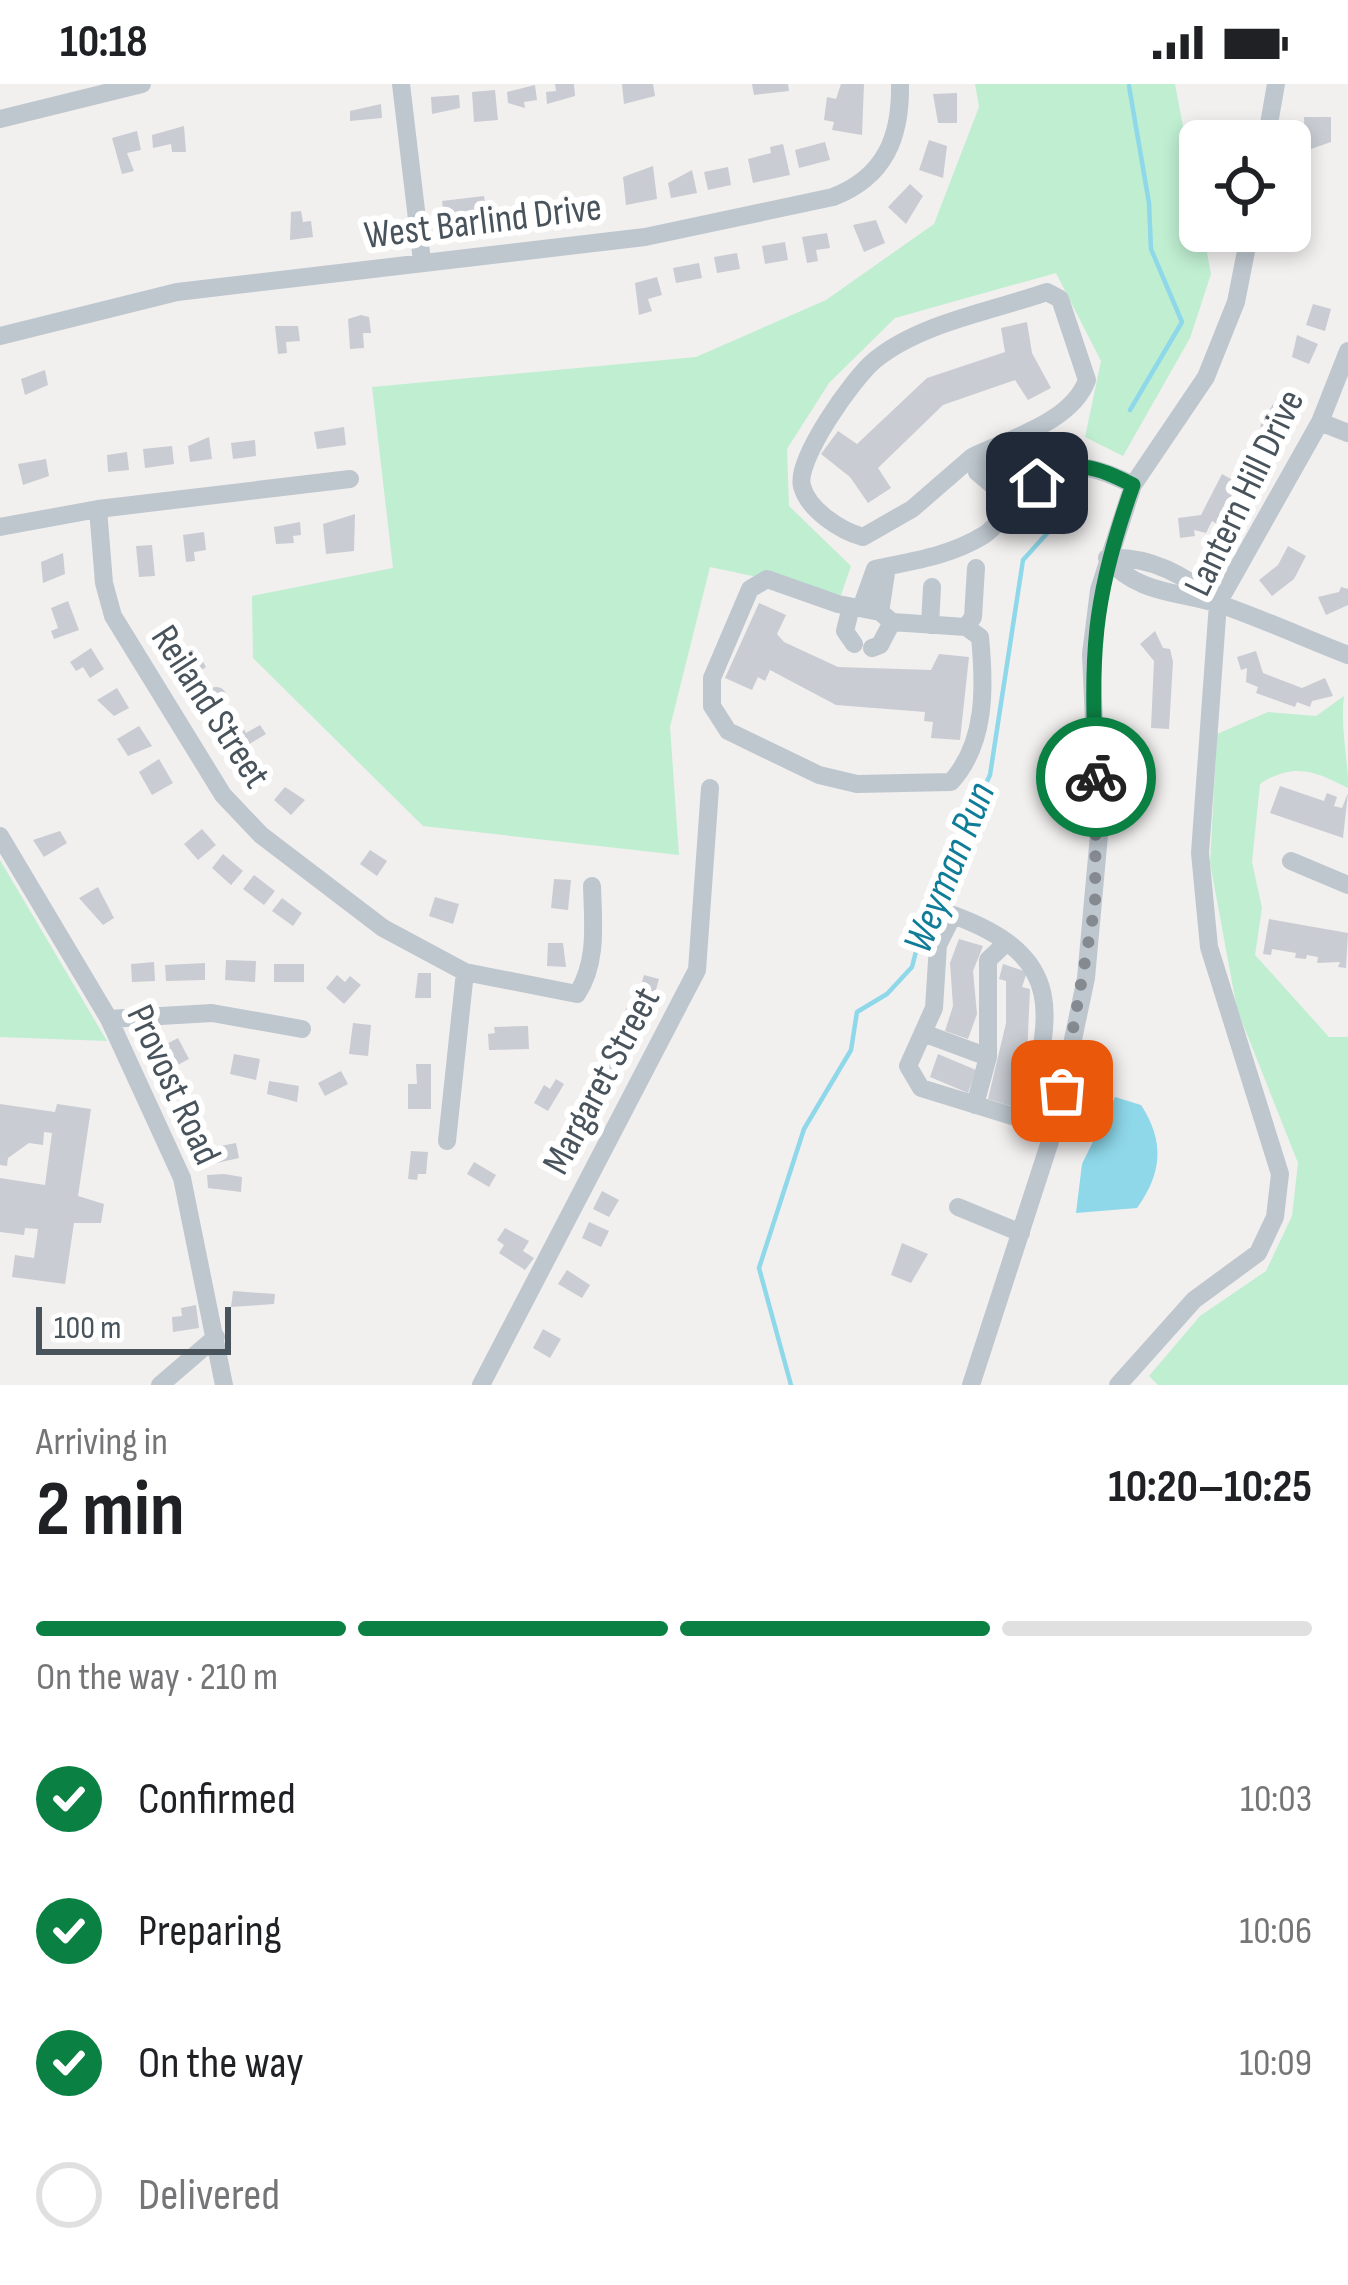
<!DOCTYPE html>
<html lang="en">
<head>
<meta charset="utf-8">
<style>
	:root { --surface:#fff; --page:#f2f2f2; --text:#202124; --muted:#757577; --line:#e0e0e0; --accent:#0b8043 }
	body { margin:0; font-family:"Sofia Sans Condensed",sans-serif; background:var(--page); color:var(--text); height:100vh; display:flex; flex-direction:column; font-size:45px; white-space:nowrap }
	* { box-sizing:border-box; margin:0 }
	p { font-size:39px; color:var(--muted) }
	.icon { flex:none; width:66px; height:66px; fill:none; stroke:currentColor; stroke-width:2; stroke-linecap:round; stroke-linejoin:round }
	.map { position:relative; height:1301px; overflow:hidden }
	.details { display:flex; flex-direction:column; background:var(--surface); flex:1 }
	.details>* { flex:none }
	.tools { position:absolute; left:1179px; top:36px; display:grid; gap:24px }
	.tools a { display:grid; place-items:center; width:132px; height:132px; border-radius:18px; background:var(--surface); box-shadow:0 6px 18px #0003; font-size:60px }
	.scale { position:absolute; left:36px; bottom:30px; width:195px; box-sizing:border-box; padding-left:12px; border:6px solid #48535c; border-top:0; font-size:33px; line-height:42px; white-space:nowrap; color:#48535c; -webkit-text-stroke:9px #fff; paint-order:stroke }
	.pin { position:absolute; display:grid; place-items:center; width:102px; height:102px; color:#fff; margin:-51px; border-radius:24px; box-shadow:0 6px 18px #0006 }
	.courier { position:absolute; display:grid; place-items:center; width:120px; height:120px; margin:-60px; border:9px solid #0b8043; border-radius:50%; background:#fff; color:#222; box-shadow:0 3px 15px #0007 }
	.overview em { font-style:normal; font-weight:700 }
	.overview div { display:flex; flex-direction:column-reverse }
	.overview { display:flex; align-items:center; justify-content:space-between; height:204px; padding:0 36px }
	h1 { font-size:78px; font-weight:700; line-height:90px }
	.bar { display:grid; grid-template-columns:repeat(4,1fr); gap:18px 12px; align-content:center; height:144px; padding:0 36px }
	.bar i { height:15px; border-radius:9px; background:var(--line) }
	.bar .current { background:var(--accent) }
	.bar p { grid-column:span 4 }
	ol { padding:0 36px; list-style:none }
	li { display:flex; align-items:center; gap:36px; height:132px }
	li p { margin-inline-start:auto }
	li .icon { padding:12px; border-radius:50%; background:var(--accent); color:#fff; stroke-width:4 }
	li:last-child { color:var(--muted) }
	li i { width:66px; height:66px; border:6px solid var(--line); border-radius:50% }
	.status { display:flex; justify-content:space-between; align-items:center; height:84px; padding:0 60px; background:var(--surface); direction:ltr }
	.status svg { height:33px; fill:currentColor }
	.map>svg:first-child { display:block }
	.green { fill:#bfeed1 }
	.water { fill:#8ed8ea }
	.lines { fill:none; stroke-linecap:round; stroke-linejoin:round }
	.stream { stroke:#8ed8ea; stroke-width:4.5 }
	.building { fill:#c9ccd2 }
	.minor { stroke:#bec7ce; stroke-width:18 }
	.done { stroke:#848a8f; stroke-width:12; stroke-dasharray:0 21.6 }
	.route { stroke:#0b8043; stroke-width:15 }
	.labels { text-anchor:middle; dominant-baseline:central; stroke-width:12; stroke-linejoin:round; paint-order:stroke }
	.street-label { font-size:39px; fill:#48535c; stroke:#fff }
	.water-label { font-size:42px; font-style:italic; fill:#107d98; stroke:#fff }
</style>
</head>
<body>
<div class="status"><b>10:18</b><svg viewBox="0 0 49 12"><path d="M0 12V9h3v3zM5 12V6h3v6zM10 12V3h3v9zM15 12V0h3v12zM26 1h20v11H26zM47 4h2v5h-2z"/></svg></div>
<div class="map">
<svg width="1348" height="1301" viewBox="0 0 1348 1301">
	<rect width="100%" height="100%" fill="#f2efef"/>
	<!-- green -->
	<path class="green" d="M975,0H1175L1211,190L1190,254L1123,372L1085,353L1101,277L1056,189L895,234L829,299L787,365L789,422L851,482L841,511L710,483L670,643L679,771L423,742L253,574L252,512L393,484L372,303L696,273L826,216L934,140L979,23Z
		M1344,612C1340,643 1348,672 1348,704C1315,687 1293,678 1260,700L1252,778L1262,824L1255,871L1329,953H1348V1301H1158L1149,1292L1200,1232L1266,1187L1292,1132L1298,1079L1237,925L1210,779L1217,650L1268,628L1316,632Z
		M0,776L107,957L0,953Z"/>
	<!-- water -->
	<path class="water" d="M1115,1013L1141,1021C1165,1058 1162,1089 1137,1124L1076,1129L1082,1080Z"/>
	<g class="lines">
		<!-- stream -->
		<path class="stream" d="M1129,2L1149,119L1151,165L1182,238L1130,326
			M791,1301L759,1184L804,1045L851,966L857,928L887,910L912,883L928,821L990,691L1023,476L1051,445"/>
	</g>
	<!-- building -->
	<path class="building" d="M555,0H574L575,12L547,20L546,8L556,7Z
		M622,0H653L655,12L624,20Z
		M752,0H788L789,7L754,11Z
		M841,0H864L862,51L832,46L834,38L824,36L827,13L836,15Z
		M535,1L537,16L524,18L525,24L508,19L507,8Z
		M495,6L498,36L474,38L472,8Z
		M957,9V39H938L933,10Z
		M459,11L460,24L432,30L431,13Z
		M381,20L382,34L350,37V27Z
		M1304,33H1331V58L1305,67Z
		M184,42L186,68H172L171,60L153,64L152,51Z
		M137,47L141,66L127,69L134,87L122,90L112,54Z
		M929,56L947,62L943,94L919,86Z
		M825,58L830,76L799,84L795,66Z
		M783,60L790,91L753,99L748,75L771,69L770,63Z
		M653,82L657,115L626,121L623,93Z
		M728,83L731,101L708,106L704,88Z
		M692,86L697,109L671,114L668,99Z
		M910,100L923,112L906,140L888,123Z
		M484,112L486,129L444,132L442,117Z
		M301,127L303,138L311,137L313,153L290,156L291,128Z
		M876,136L885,159L864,168L853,141Z
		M827,149L830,164L816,166L818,177L807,179L802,153Z
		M785,158L788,176L765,180L762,162Z
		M737,169L740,185L717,189L714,173Z
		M699,179L702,194L676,199L673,184Z
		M657,193L662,211L648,215L652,227L639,231L635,199Z
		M1313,220L1331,225L1325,247L1306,241Z
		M361,231L369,233L371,249H363L364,264L350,265L348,235Z
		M1027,238L1032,269L1051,304L1028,316L1015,296L943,321L878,384L891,404L868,419L850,393L821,370L838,347L857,360L927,294L1005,268L1001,244Z
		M275,242H298L300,257L286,258L287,269L278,270Z
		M1297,251L1318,260L1309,280L1292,273Z
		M45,286L48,301L25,311L21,295Z
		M1276,315L1292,325L1276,351L1260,342Z
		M344,343L346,361L317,365L314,348Z
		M209,353L212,375L190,378L188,362Z
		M255,356L256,372L233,375L231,359Z
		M172,362L174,380L145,384L143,365Z
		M127,368L129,386L108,388L107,371Z
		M46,375L49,392L23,401L18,380Z
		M1222,390L1238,399L1217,440L1212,437L1206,449L1194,446L1195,452L1180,454L1178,434L1201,431Z
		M355,430L354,467L326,470L323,440Z
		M300,438L301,451L293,452L294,459L276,460L274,443Z
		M204,448L206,466L194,468L195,477L186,478L183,451Z
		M152,461L155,492L139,493L136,462Z
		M1288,462L1306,472L1294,495L1272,512L1259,496L1278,481Z
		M63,469L65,490L43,499L41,478Z
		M1341,503L1348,505V521L1326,531L1318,513L1339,508Z
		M68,517L79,546L54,555L51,547L58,544L51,524Z
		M759,519L786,531L777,550L784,558L838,583L931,586L939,570L969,573L960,656L931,654L933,638L924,637L925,628L836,621L770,586L765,597L758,593L752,606L725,594Z
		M1155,547L1163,564L1170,565L1173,578L1169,645L1151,644L1154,577L1140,560Z
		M91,564L104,585L90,594L83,583L76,587L70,578Z
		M195,564L206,583L192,592L180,572Z
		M1256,567L1263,589L1302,604L1325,594L1333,612L1312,617L1310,623L1297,618L1295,623L1256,609L1258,603L1246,598L1247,584L1241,586L1237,573Z
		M205 614a11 11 0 1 1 22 0a11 11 0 1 1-22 0Z
		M117,604L129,624L114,632L97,616Z
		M241,640L246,649L260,641L266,650L238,667L227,648Z
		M139,642L152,662L128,672L117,655Z
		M159,675L173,699L152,711L139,688Z
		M1280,702L1324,717L1327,709L1337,713L1334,722L1342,724L1348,709L1343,754L1270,729Z
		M285,703L305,716L291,731L274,716Z
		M202,745L216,761L198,776L184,760Z
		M60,747L67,759L44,773L33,756Z
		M370,766L387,777L377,792L360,780Z
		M223,770L243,787L231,801L212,784Z
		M254,791L275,807L264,821L243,805Z
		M554,795L571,796L568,826L551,824Z
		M98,803L114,834L103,841L79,814Z
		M435,813L459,820L453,840L429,832Z
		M282,814L302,829L293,842L272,827Z
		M1269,835L1348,849L1346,884L1338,883L1340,878L1317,879L1318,873L1307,871L1306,875L1295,874L1296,869L1272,865L1271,871L1263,870Z
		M959,855L983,862L973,887L977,930L968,955L945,947L953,922L950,879Z
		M548,859H563L566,883L547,882Z
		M226,876L256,877L255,898L225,896Z
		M154,878L155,897L132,898L131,880Z
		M205,879V896L166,897L165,881Z
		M274,880H304V898H274Z
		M1003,880L1027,888L1022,903L1030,905L1027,972L1011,1022L988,1015L1006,939V897L999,895Z
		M418,889H431V914H415Z
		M337,891L345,898L350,892L361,901L344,920L326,904Z
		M644,891L659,895L652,920L637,915Z
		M627,923L641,930L630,952L616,944Z
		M353,939L371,941L368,972L349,970Z
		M528,942L529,965L489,966L488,950L495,949L494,943Z
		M178,954L189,975L168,986L157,965Z
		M617,961L626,966L607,998L599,994L603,978Z
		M234,970L260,975L256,996L230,990Z
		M938,970L976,986L968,1009L930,993Z
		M416,980H431V1025H408V1000H417Z
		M341,987L348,1000L325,1012L318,999Z
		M556,995L564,1000L548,1027L534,1019L544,1001L550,1005Z
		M269,997L299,1002L297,1018L267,1010Z
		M0,1020L55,1028L57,1020L91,1025L78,1112L104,1120L101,1139H74L65,1200L12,1193L15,1171L34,1174L38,1145L25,1144L24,1151L0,1148V1094L45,1101L52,1049L44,1048L43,1061L29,1059L8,1074L7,1082L0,1081Z
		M236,1059L239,1074L199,1083L195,1067Z
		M411,1067L428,1068L426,1090H418L417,1096L408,1095Z
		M474,1078L496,1091L489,1103L467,1090Z
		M224,1090L242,1093L241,1108L208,1104L207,1091Z
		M602,1107L619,1116L609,1133L593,1125Z
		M589,1138L609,1147L601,1163L582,1154Z
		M505,1144L529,1157L523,1167L534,1174L525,1186L499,1169L504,1161L497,1156Z
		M902,1159L928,1170L911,1199L891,1191Z
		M567,1186L590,1201L582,1214L558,1200Z
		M233,1207L275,1210L274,1220L231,1223Z
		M196,1221L199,1244L173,1248L172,1233L182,1232L181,1224Z
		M543,1245L561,1255L550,1274L533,1264Z"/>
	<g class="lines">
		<!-- minor -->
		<path class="minor" d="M401,0L422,177
			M0,35L142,0
			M1266,57L1276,0
			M0,252L177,208L645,153L833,113C885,93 901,53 900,0
			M1320,338L1348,349
			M972,373L912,425L863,453C841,447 808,426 802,402C795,376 854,293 875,276C920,239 992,227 1047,208L1060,215L1087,296C1072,338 1009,355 972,373L977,379
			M1013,409H1002L977,388V379C1000,381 1007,400 1018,414
			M98,425L104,499L113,532L223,711L261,751L383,844L465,888L577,910C598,878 593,838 592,802
			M0,443L98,425L350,395
			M1107,474C1139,512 1183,507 1225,522C1267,537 1307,555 1348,571
			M1107,474C1150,471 1187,492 1218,519
			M767,495L838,520L880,528L892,538L966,543L980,553C985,604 986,659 951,698L857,700L819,691L728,647L712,622V594L750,505Z
			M851,523L845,547L854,560
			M861,524L875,485C913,477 950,472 984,451C997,443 1005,428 1016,417C1058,374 1082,376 1133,401
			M880,528L887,483
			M930,541L932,503
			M966,543L973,533L976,484
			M872,564L880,561L892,538
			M0,752L109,935L182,1094L224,1301
			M1291,777L1348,801
			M109,935L212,929L302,945
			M923,949L988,973
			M975,1021L988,973V876L1007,858
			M1024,1036C1051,935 1071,874 953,831L938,861L934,924L908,982L921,1004L1054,1045
			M447,1057L465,888
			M958,1123L1021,1149
			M160,1301L216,1253
			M481,1301L697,886L710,704
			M971,1301L1054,1045L1086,894L1099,751L1091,570L1099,506L1133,401L1206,293L1236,218L1250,147
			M1118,1301L1194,1216L1258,1169L1275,1133L1280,1090L1209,863L1200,769L1218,519L1320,338L1348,267"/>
	</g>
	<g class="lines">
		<!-- done -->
		<path class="done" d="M1062,1007L1095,821L1096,693"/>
		<!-- route -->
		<path class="route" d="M1037,399C1071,372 1097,383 1133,401C1091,518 1091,571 1096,693"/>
	</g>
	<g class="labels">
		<!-- street labels -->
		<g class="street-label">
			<text transform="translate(483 138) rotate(-7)">West Barlind Drive</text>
			<text transform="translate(1245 409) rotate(-64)">Lantern Hill Drive</text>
			<text transform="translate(210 623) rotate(57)">Reiland Street</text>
			<text transform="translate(602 997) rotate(-62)">Margaret Street</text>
			<text transform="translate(173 1001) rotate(65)">Provost Road</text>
		</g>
		<!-- water labels -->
		<g class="water-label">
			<text transform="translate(950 784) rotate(-68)">Weyman Run</text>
		</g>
	</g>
</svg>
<div class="tools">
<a><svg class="icon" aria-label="locate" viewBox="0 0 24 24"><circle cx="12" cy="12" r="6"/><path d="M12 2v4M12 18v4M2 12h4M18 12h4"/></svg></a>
</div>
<div class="scale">100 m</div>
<div class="pin" style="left:1062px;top:1007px;background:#ea580c"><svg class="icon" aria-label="bag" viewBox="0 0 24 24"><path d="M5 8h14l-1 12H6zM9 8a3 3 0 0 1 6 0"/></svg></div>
<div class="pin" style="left:1037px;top:399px;background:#1f2937"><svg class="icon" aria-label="home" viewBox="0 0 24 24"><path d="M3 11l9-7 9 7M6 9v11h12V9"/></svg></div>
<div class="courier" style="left:1096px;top:693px"><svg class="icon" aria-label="bike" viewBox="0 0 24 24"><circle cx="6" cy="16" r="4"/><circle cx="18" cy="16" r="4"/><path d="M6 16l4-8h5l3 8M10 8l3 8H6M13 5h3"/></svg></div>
</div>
<section class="details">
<div class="overview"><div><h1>2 min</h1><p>Arriving in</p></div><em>10:20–10:25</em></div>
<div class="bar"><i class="current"></i><i class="current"></i><i class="current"></i><i></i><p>On the way · 210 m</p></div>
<ol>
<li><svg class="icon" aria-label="check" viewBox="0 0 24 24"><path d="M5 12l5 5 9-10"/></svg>Confirmed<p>10:03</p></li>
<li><svg class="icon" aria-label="check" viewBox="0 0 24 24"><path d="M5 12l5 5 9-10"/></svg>Preparing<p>10:06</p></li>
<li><svg class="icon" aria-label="check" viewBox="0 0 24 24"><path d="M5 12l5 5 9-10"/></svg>On the way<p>10:09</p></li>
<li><i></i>Delivered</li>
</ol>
</section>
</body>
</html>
